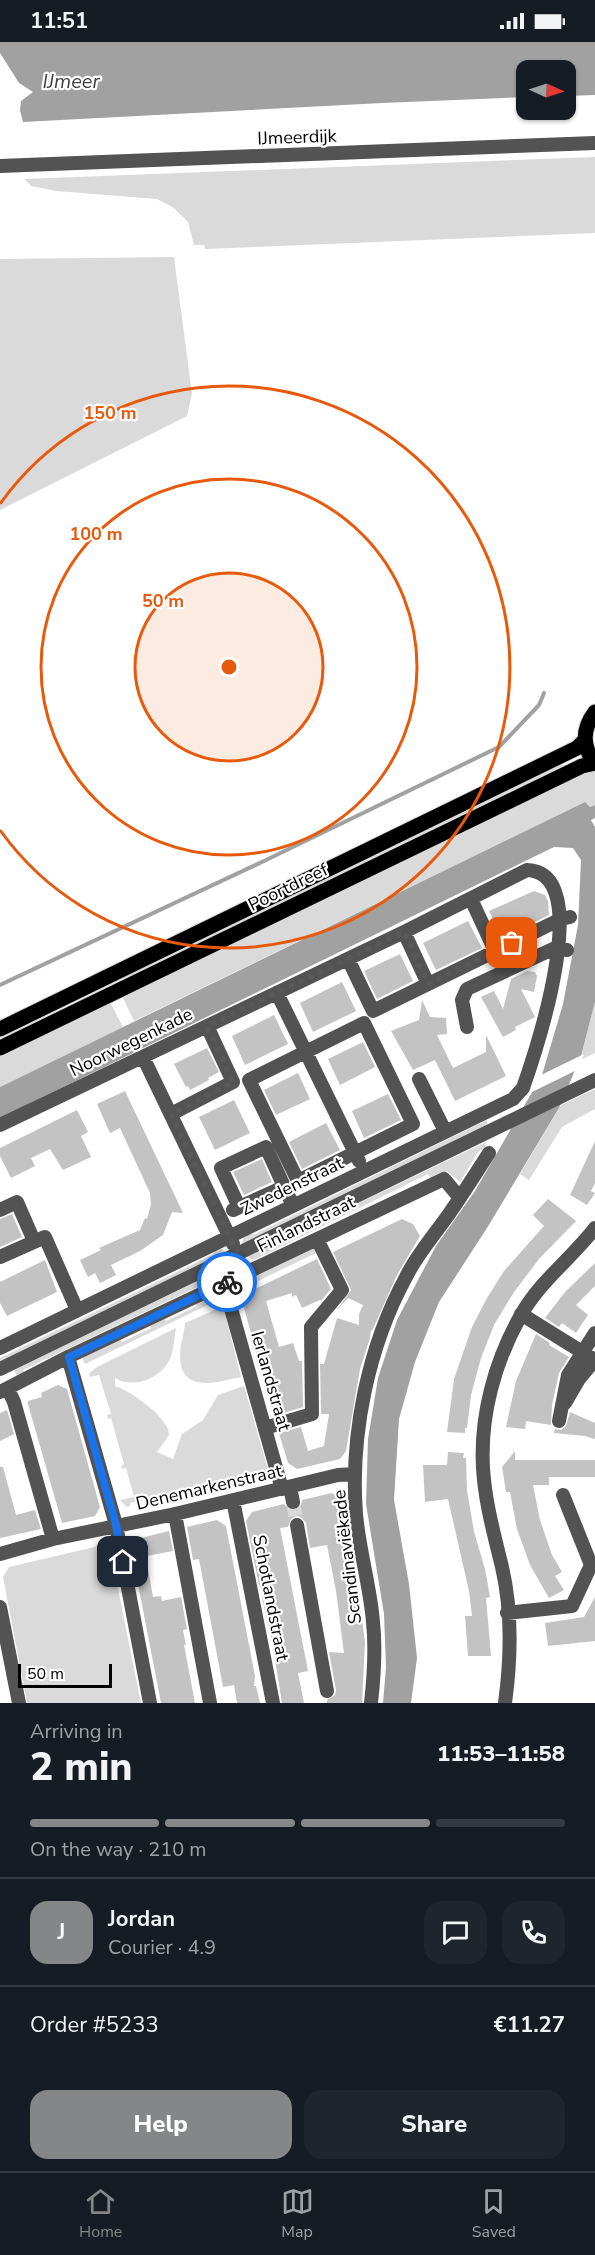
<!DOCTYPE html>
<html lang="en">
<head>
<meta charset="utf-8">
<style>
	:root { --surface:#171b24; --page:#20242c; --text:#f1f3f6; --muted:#9ea1a6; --line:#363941; --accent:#858687 }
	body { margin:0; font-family:"Nunito Sans",sans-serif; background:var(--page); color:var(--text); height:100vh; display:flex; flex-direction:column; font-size:22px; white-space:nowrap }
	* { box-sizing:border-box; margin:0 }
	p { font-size:20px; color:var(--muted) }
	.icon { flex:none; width:33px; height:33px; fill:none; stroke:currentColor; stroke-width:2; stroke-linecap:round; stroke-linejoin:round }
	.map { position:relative; height:1661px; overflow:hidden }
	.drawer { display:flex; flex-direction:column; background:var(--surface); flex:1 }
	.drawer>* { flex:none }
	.needle { width:39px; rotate:93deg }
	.controls { position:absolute; left:516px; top:18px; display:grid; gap:12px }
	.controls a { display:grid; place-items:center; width:60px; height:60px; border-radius:12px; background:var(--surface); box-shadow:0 2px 4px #0004; font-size:30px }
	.scale { position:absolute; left:18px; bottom:15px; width:94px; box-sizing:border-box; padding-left:6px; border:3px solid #000; border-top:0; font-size:16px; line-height:21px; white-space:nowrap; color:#000; -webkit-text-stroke:4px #fff; paint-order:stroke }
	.pin { position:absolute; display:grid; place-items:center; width:51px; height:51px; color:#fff; margin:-26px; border-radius:12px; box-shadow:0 3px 9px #0006 }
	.courier { position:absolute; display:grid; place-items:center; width:60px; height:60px; margin:-30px; border:4px solid #1a73e8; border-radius:50%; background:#fff; color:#222; box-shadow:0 2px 8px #0007 }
	.overview em { font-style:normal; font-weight:800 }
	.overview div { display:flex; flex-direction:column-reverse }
	.overview { display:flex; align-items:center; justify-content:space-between; height:102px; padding:0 30px }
	h1 { font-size:39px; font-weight:800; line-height:45px }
	.bar { display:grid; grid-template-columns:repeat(4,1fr); gap:9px 6px; align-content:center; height:72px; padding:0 30px }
	.bar i { height:8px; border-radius:4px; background:var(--line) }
	.bar .selected { background:var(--accent) }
	.bar p { grid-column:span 4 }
	.line { display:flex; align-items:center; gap:15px; padding:0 30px; border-top:2px solid var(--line) }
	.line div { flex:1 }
	.round { display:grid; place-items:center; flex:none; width:63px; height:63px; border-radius:18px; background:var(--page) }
	.action { display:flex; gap:12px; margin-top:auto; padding:12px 30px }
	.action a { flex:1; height:69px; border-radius:18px; background:var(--accent); color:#fff; font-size:24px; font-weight:800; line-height:69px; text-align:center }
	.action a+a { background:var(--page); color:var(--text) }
	.status { display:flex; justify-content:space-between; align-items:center; height:42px; padding:0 30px; background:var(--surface); direction:ltr }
	.status svg { height:16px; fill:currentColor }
	.tab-bar { display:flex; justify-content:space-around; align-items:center; height:84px; border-top:2px solid var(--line); background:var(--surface); font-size:16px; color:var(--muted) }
	.tab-bar a { display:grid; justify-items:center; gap:3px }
	.tab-bar .selected { color:var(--accent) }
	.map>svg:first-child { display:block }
	.green { fill:#dadada }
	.water { fill:#a1a1a1 }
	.pier { fill:#fff }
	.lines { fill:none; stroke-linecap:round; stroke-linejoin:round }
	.stream { stroke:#a1a1a1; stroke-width:4 }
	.building { fill:#c3c3c3 }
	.minor-tunnel { stroke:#d9d9d9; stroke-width:14; stroke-dasharray:14 7; stroke-linecap:butt }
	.major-casing { stroke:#dbdbdb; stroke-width:17 }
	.minor { stroke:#535353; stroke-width:14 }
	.major { stroke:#000; stroke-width:15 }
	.done { stroke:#595959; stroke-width:6; stroke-dasharray:0 10.8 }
	.route { stroke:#1a73e8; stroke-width:8 }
	.ring { fill:none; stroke:#e8590c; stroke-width:3 }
	.labels { text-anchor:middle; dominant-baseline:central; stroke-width:4.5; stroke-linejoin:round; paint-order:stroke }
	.street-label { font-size:18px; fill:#000; stroke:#fff }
	.water-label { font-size:20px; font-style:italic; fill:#424242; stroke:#fff }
	.centre { fill:#e8590c; stroke:#fff; stroke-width:3 }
	.ring-label { font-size:18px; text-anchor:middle; font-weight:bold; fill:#e8590c; stroke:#fff; stroke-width:4.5; stroke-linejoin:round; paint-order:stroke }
</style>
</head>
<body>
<div class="status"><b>11:51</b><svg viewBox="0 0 49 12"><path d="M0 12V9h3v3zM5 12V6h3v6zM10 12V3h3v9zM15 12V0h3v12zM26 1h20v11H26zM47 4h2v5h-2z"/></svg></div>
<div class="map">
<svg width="595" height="1661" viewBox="0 0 595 1661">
	<rect width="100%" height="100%" fill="#fff"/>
	<!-- green -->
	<path class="green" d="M595,115V191L205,207L204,203H194L188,180L174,166L157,157L56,149L31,144L25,137Z
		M174,215L192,352L187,374L0,468V217Z
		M560,719L565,729L126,940L122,932Z
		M595,729V763L590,765L585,760L134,979L121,952L578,731Z
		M109,958L123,985L0,1045V1011Z
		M595,960V1011L579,1019L581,1014Z
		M595,1047V1067L562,1085L529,1138L520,1132L561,1063Z
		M487,1078V1083L243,1202L242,1200L244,1195L251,1191L253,1193Z
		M486,1100L485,1106L478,1110L460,1140L447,1129L431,1137L428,1132L256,1217H251L248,1214Z
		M312,1204L316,1211L241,1247L238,1240Z
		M220,1206L226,1210L0,1319V1316L214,1212L213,1210Z
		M233,1222L234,1226L231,1229L23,1328L26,1333L17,1334L14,1328Z
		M212,1252L216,1259L85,1322L82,1315L120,1297L122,1300L151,1286L149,1283L164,1275L166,1279L197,1264L195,1261Z
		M219,1266L224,1268L241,1335C218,1340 181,1352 180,1315C180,1303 184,1293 185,1281Z
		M176,1286C174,1296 174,1310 169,1319C159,1337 133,1347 115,1336V1344C129,1348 170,1376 169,1393L157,1410L173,1417L182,1392L203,1378L218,1353L244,1344L269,1431L130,1461V1464L127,1465L120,1458L134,1455L126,1426L122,1427L121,1424L124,1422L111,1376L108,1377L107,1373L111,1372L99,1333L90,1335L89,1332L97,1325Z
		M103,1503L110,1507L141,1661H27L3,1535L9,1525Z"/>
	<!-- water -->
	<path class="water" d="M0,0H595V53L566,54V28H526V55L382,61L23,80L20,68L21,59L33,50L19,41L0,11Z
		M585,760L590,765L595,763V776L591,778L595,785V960L581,1014L559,1066L487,1186L439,1260L415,1320L399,1377L394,1458L409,1542L417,1616L411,1661H383L386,1625L384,1572L366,1462L368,1397L378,1336L397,1278L436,1204L475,1149L542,1033L563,962L578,883L581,818L573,806L554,805L0,1076V1045Z"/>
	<!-- pier -->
	<path class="pier" d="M584,1012L579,1027L528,1052L537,1035Z"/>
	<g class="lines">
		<!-- stream -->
		<path class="stream" d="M0,943L264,819L499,705L539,663L544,651"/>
	</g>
	<!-- building -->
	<path class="building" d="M534,849L545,853L548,859L549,873L502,896L489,869Z
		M468,879L482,906L436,928L423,901Z
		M400,912L413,939L377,957L364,929Z
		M527,929L535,930L537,934L534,950L521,947L535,975L515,985L516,988L503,995L481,955L494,949L503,967L511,937Z
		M342,940L356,969L313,990L300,961Z
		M422,958L430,975L446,976L447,992L437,993L453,1026L486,1010V993L506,1034L455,1059L435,1018L413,1028L391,989L419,978Z
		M274,973L288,1002L245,1023L232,994Z
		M363,1000L375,1025L340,1043L328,1017Z
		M207,1006L219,1030L208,1036L209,1038L190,1048L188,1044L186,1045L174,1022Z
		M298,1031L310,1057L276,1073L264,1048Z
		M125,1049L183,1171L172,1170L163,1193L140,1209L111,1223L116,1233L100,1241L95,1231L88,1235L80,1218L101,1208L99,1206L140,1188L145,1176L147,1177L151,1162L150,1151L120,1086L110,1091L97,1062Z
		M388,1052L401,1078L364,1096L352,1069Z
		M234,1058L250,1091L215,1108L199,1075Z
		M77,1068L88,1090L81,1094L91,1115L63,1128L50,1107L31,1116L35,1124L11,1136L0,1114V1106Z
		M326,1081L340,1108L302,1127L289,1100Z
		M595,1099V1141L591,1149L595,1151L587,1163L570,1153Z
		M262,1117L272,1140L244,1153L233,1130Z
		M548,1157L576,1179L539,1217L514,1250L494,1283L481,1316L471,1353L467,1386H465V1391L447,1390L454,1337L472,1285L487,1256L504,1229L544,1184L533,1173Z
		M12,1172L22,1195L0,1205V1177Z
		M402,1177L413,1182L420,1194L397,1233L372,1289L371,1288L370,1296L360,1327L346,1409L340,1417L297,1427L288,1421L279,1391L301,1385L308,1409L324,1404L329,1372H321L320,1322H324L337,1276L359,1283V1272L363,1263L348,1256L336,1269L351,1248L333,1210Z
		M317,1217L331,1247L321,1259L320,1258L302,1266L296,1253L292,1255V1251L266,1259L279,1305L293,1301L299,1319H302L303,1365L274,1374L265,1335L256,1317H258L243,1262L247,1251Z
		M45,1218L57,1250L7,1274L0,1261V1240Z
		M595,1221V1244L576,1263L588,1273L576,1291L562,1281L559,1285L545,1276L565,1250Z
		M536,1292L550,1301L549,1303L569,1315L559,1331L552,1363L551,1383L526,1379L525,1387L506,1385L516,1339Z
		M58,1343L67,1347L100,1465L95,1474L62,1481L28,1362V1359L42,1355L41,1351Z
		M7,1368L14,1392L0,1399V1371Z
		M570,1370L595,1381V1397L585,1394L554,1391L555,1387L561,1388L566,1384Z
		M515,1409V1418H595V1435H549V1443H533L540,1478L552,1513L562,1530L555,1534L564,1548L549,1556L530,1523L517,1487L510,1450H506L502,1425Z
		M448,1410L464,1411L463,1416H466L467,1448L474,1490L485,1527L490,1555L486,1556L491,1614H468L465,1574H472L469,1549L448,1457L425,1460L423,1423H447Z
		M0,1425H3L16,1473L35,1468L41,1487L0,1496Z
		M332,1451L341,1457L357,1542L365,1600L362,1661H327V1658L335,1653L336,1648L329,1610L344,1611L336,1549L327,1503L310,1506L306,1481L301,1475L296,1474L291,1477L288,1485L280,1486L308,1629L298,1631L304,1661H282L272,1599L262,1556V1549L259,1543L246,1479L252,1470L284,1462L290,1468L295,1469L301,1463L302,1458Z
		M217,1478L226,1484L255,1634L254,1644H256L260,1661H237L234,1643L223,1645L199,1517L193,1518L187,1485Z
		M169,1489L173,1509L147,1514L148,1520L147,1521L153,1555L161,1554L162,1559L181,1555L187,1587L183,1588L186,1603H184L195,1661H161L131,1506L137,1497Z
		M595,1555V1599L548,1604L545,1581L584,1575Z"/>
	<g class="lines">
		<!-- minor-tunnel -->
		<path class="minor-tunnel" d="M293,1460L297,1483"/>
		<defs>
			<path id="major" d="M595,670C582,687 582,705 595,721
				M0,987L577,706L584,699
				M0,1006L582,724L595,721"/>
		</defs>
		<!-- major casing -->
		<use href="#major" class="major-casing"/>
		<!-- minor -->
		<path class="minor" d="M0,124L595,101
			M471,857L495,909
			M404,890L428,942
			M348,917L373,969L561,877L570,875
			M277,951L359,1119
			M364,981L413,1082L298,1139L249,1038Z
			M467,985L462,958L467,947L555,906L567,908
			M143,1015L233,1202
			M419,1037L445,1089
			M171,1072L233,1040L207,984
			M0,1083L404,890L527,828C595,830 538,1003 523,1046L513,1057L0,1306
			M239,1165L221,1126L266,1105L293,1164
			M0,1168L17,1160L34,1199
			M233,1168L284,1145
			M0,1215L45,1195L77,1268
			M224,1242L282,1447
			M521,1272L595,1318
			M68,1315L116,1483L150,1661
			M0,1327L595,1038
			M8,1347L14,1360L53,1497
			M0,1350L68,1315L444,1137L460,1156
			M565,1361L579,1337L595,1318
			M559,1379L568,1333L595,1291
			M265,1386L312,1372L311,1285L342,1248L317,1197
			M290,1445L293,1460
			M233,1458L273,1661
			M175,1472L210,1661
			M297,1483L327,1649
			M0,1512L53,1497L175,1472L338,1433L355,1432
			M0,1565L19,1661
			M507,1571L572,1564L591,1523L563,1453
			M371,1661C374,1634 376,1607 373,1580C370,1543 359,1508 356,1472C350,1393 368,1305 406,1235C417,1212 435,1192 449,1172C463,1152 476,1131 489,1111
			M505,1661C511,1617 512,1568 502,1525C494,1492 485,1460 483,1426C480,1373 495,1319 521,1273C540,1239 572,1216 595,1186"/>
		<!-- major -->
		<use href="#major" class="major"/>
	</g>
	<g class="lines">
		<!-- done -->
		<path class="done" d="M227,1240L246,1230L171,1072L233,1040L207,984L404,890L428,942L512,901"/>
		<!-- route -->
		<path class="route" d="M123,1520L116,1483L69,1315L227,1240"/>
	</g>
	<!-- distance rings -->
	<circle cx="229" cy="625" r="94" fill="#e8590c" fill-opacity=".12"/>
	<g class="ring">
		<circle cx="229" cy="625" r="94"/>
		<circle cx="229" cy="625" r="188"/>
		<path d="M0 462A281 281 0 1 1 0 788"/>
	</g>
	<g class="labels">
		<!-- street labels -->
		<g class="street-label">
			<text transform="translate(297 95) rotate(-2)">IJmeerdijk</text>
			<text transform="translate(288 845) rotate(-26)">Poortdreef</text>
			<text transform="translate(131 1000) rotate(-26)">Noorwegenkade</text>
			<text transform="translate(292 1144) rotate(-26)">Zwedenstraat</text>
			<text transform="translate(306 1182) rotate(-26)">Finlandstraat</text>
			<text transform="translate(271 1339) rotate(74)">Ierlandstraat</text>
			<text transform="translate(209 1445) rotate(-13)">Denemarkenstraat</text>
			<text transform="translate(347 1515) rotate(-97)">Scandinaviëkade</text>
			<text transform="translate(271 1556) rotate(79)">Schotlandstraat</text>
		</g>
		<!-- water labels -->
		<g class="water-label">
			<text x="71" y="39">IJmeer</text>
		</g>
	</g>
	<circle cx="229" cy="625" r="9" class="centre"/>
	<g class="ring-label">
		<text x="110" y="377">150 m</text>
		<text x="96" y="498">100 m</text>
		<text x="163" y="565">50 m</text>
	</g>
</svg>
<div class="controls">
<a><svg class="needle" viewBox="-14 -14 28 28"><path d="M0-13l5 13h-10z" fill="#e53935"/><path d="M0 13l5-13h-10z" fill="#9ea1a6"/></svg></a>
</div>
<div class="scale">50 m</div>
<div class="pin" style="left:512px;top:901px;background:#ea580c"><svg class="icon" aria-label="bag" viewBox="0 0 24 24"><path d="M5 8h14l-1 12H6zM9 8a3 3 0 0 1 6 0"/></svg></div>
<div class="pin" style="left:123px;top:1520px;background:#1f2937"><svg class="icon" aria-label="home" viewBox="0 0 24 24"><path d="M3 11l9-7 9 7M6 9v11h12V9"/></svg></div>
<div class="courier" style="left:227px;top:1240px"><svg class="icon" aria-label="bike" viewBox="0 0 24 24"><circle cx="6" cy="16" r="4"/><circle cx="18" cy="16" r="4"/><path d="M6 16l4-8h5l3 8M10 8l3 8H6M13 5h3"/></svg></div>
</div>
<section class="drawer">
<div class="overview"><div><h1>2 min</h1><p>Arriving in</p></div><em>11:53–11:58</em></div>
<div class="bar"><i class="selected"></i><i class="selected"></i><i class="selected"></i><i></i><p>On the way · 210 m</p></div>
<div class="line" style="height:108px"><b class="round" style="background:var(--accent);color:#fff">J</b><div><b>Jordan</b><p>Courier · 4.9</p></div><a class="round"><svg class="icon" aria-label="chat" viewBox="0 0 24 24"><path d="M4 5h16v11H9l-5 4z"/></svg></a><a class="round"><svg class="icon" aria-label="phone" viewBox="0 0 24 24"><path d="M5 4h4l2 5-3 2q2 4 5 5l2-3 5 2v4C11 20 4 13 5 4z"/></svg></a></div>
<div class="line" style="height:78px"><div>Order #5233</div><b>€11.27</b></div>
<div class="action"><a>Help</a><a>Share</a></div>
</section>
<nav class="tab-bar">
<a class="selected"><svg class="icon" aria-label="home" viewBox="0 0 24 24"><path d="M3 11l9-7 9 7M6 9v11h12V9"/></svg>Home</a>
<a><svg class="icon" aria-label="map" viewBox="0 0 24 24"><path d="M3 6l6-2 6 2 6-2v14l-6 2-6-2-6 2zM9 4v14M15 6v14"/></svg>Map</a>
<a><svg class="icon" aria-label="saved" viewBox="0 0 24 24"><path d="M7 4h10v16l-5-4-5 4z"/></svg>Saved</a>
</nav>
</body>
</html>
